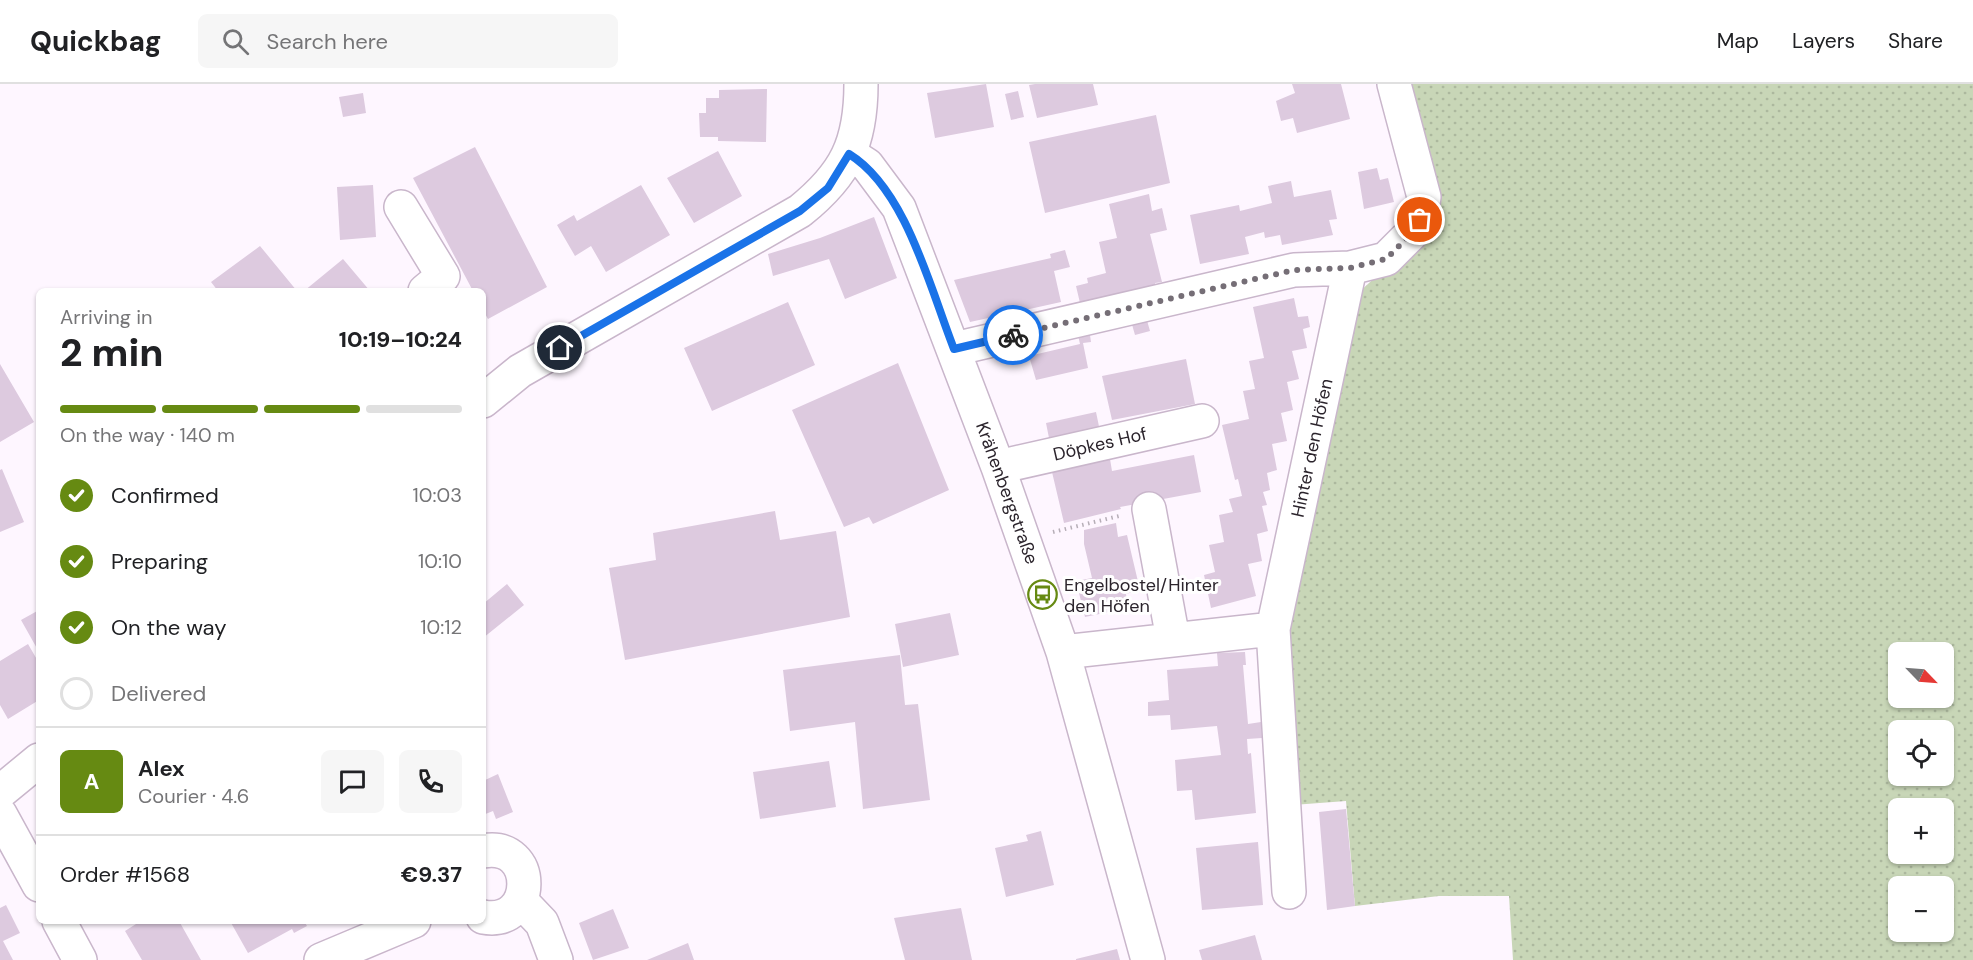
<!DOCTYPE html>
<html lang="en">
<head>
<meta charset="utf-8">
<style>
	:root { --surface:#fff; --page:#f6f6f6; --text:#202124; --muted:#757577; --line:#e0e0e0; --accent:#668a12 }
	body { margin:0; font-family:"DM Sans",sans-serif; background:var(--page); color:var(--text); height:100vh; display:flex; flex-direction:column; font-size:22px; white-space:nowrap }
	* { box-sizing:border-box; margin:0 }
	p { font-size:20px; color:var(--muted) }
	.icon { flex:none; width:33px; height:33px; fill:none; stroke:currentColor; stroke-width:2; stroke-linecap:round; stroke-linejoin:round }
	.map { position:relative; flex:1; overflow:hidden }
	.sheet { position:absolute; left:36px; top:204px; width:450px; height:636px; display:flex; flex-direction:column; background:var(--surface); border-radius:9px; box-shadow:0 2px 4px #0004 }
	.sheet>* { flex:none }
	.needle { width:39px; rotate:115deg }
	.buttons { position:absolute; left:1888px; top:558px; display:grid; gap:12px }
	.buttons a { display:grid; place-items:center; width:66px; height:66px; border-radius:9px; background:var(--surface); box-shadow:0 2px 4px #0004; font-size:30px }
	.pin { position:absolute; display:grid; place-items:center; width:51px; height:51px; color:#fff; margin:-26px; border:3px solid #fff; border-radius:50%; box-shadow:0 2px 6px #0007 }
	.courier { position:absolute; display:grid; place-items:center; width:60px; height:60px; margin:-30px; border:4px solid #1a73e8; border-radius:50%; background:#fff; color:#222; box-shadow:0 2px 8px #0007 }
	.head em { font-style:normal; font-weight:800 }
	.head div { display:flex; flex-direction:column-reverse }
	.head { display:flex; align-items:center; justify-content:space-between; height:102px; padding:0 24px }
	h1 { font-size:39px; font-weight:800; line-height:45px }
	.bar { display:grid; grid-template-columns:repeat(4,1fr); gap:9px 6px; align-content:center; height:72px; padding:0 24px }
	.bar i { height:8px; border-radius:4px; background:var(--line) }
	.bar .selected { background:var(--accent) }
	.bar p { grid-column:span 4 }
	.line { display:flex; align-items:center; gap:15px; padding:0 24px; border-top:2px solid var(--line) }
	.line div { flex:1 }
	.round { display:grid; place-items:center; flex:none; width:63px; height:63px; border-radius:9px; background:var(--page) }
	ol { padding:0 24px; list-style:none }
	li { display:flex; align-items:center; gap:18px; height:66px }
	li p { margin-inline-start:auto }
	li .icon { padding:6px; border-radius:50%; background:var(--accent); color:#fff; stroke-width:4 }
	li:last-child { color:var(--muted) }
	li i { width:33px; height:33px; border:3px solid var(--line); border-radius:50% }
	header { display:flex; align-items:center; gap:36px; box-sizing:border-box; height:84px; padding:0 30px; background:var(--surface); border-bottom:2px solid var(--line) }
	header strong { font-size:28px }
	nav { display:flex; gap:33px; margin-inline-start:auto; font-size:21px }
	.search { width:420px; height:54px; background:var(--page); display:flex; align-items:center; gap:15px; box-sizing:border-box; padding:0 21px; border-radius:9px; color:var(--muted); font-size:22px }
	.map>svg:first-child { display:block }
	.grass { fill:url(#grass-dots); fill-rule:evenodd }
	.building { fill:#ddcadf }
	.lines { fill:none; stroke-linecap:round; stroke-linejoin:round }
	.minor-casing { stroke:#c9b6cb; stroke-width:36 }
	.path { stroke:#b6aeb7; stroke-width:4; stroke-dasharray:1.5 4.5; stroke-linecap:butt }
	.minor { stroke:#fff; stroke-width:33 }
	.done { stroke:#756e76; stroke-width:6; stroke-dasharray:0 10.8 }
	.route { stroke:#1a73e8; stroke-width:8 }
	.labels { text-anchor:middle; dominant-baseline:central; stroke-width:6; stroke-linejoin:round; paint-order:stroke }
	.street-label { font-size:18px; fill:#2b242c; stroke:#fff }
	.poi-label { font-size:18px; fill:#2b242c; stroke:#fff; text-anchor:start }
</style>
</head>
<body>
<header>
<strong>Quickbag</strong>
<div class="search"><svg class="icon" aria-label="search" viewBox="0 0 24 24"><circle cx="10" cy="10" r="6"/><path d="M15 15l6 6"/></svg>Search here</div>
<nav><a>Map</a><a>Layers</a><a>Share</a></nav>
</header>
<div class="map">
<svg width="1973" height="876" viewBox="0 0 1973 876">
	<defs>
		<pattern id="grass-dots" width="8" height="8" patternUnits="userSpaceOnUse" patternTransform="scale(1.5)"><rect width="8" height="8" fill="#c8d6b7"/><path d="M2 2h.1M6 6h.1" fill="none" stroke="#acb89e" stroke-width="1.8" stroke-linecap="round"/></pattern>
	</defs>
	<rect width="100%" height="100%" fill="#fef6ff"/>
	<!-- grass -->
	<path class="grass" d="M1403,0H1973V876H1513L1509,812H1439L1355,822L1346,717L1293,721L1285,542L1355,212L1437,136ZM1899,568H1944V614H1899ZM1899,646H1944V692H1899ZM1899,724H1944V770H1899ZM1899,802H1944V848H1899Z"/>
	<!-- building -->
	<path class="building" d="M986,0L994,43L935,54L927,9Z
		M1035,0H1093L1098,21L1037,34L1029,1Z
		M1292,0H1341L1350,35L1297,49L1293,34L1281,37L1276,17L1295,9Z
		M767,5L766,58L718,57V53H700L699,29H706V14H719V6Z
		M1018,7L1024,33L1011,36L1005,10Z
		M363,9L366,29L343,33L339,13Z
		M1156,31L1170,99L1045,129L1029,58Z
		M475,63L547,203L488,235L483,226V207H473L413,94Z
		M718,67L742,112L694,139L667,94Z
		M1377,84L1380,96L1388,94L1394,118L1364,125L1358,88Z
		M1291,97L1294,113L1331,106L1337,135L1329,136L1333,151L1282,161L1280,151L1265,154L1264,148L1245,153L1249,170L1200,180L1190,131L1239,121L1240,127L1272,119L1268,102Z
		M373,101L376,153L340,156L337,103Z
		M641,101L670,151L606,188L591,162L575,172L557,141L574,131L577,137Z
		M1149,110L1152,127L1162,124L1167,146L1150,150L1162,198L1155,199L1156,206L1094,221L1092,216L1080,219L1076,202L1088,199L1087,194L1106,189L1099,158L1117,154L1109,120Z
		M874,133L897,194L845,215L829,175L773,192L768,170L820,154Z
		M260,162L297,207H218L211,198Z
		M1065,166L1070,183L1054,187L1061,218L970,238L954,196L1051,174L1050,170Z
		M343,175L370,207H304Z
		M1294,214L1298,233L1308,232L1310,243L1303,245L1307,264L1292,267L1299,295L1287,298L1293,326L1281,329L1287,357L1272,360L1277,386L1267,389L1270,406L1263,408L1267,421L1262,422L1268,447L1257,450L1262,477L1248,480L1256,512L1211,524L1204,491L1215,488L1209,461L1224,458L1219,431L1233,428L1229,415L1242,412L1238,395L1235,396L1222,341L1249,335L1243,307L1255,305L1249,277L1264,274L1253,223Z
		M788,218L815,281L712,327L684,264Z
		M1146,233L1150,247L1135,251L1131,237Z
		M1089,244L1091,258L1083,259L1088,284L1036,296L1029,272L1080,260L1077,247Z
		M1186,275L1195,320L1112,336L1102,292Z
		M898,279L949,406L873,440L869,433L844,443L792,326Z
		M0,280L34,338L0,358Z
		M1096,328L1101,352L1051,364L1046,339Z
		M1194,371L1201,408L1120,423L1121,425L1064,439L1052,388L1110,375L1112,387Z
		M2,385L24,438L0,448V386Z
		M775,427L780,456L836,447L850,533L625,576L609,484L656,476L653,449Z
		M1116,439L1118,453L1127,451L1140,506L1126,510L1128,524L1085,533L1076,497L1092,494L1084,460V446Z
		M507,500L524,521L483,554V520Z
		M39,526V568L21,536Z
		M950,529L959,571L903,583L895,540Z
		M28,560L39,579V616L8,635L0,621V577Z
		M1245,568L1246,581H1243L1248,640L1261,638L1262,654L1247,655L1248,670L1251,669L1256,729L1195,736L1192,706L1177,707L1175,676L1221,671L1217,642L1171,646L1170,631L1148,632V618L1169,616L1167,586L1218,582L1217,569Z
		M900,571L905,621L918,620L930,716L863,725L855,638L790,647L783,586Z
		M829,677L836,723L760,735L753,688Z
		M498,690L513,728L496,735L493,727L483,731V697Z
		M1346,725L1355,822L1327,826L1319,728Z
		M1041,747L1054,801L1006,813L995,764L1028,757L1026,751Z
		M1258,758L1263,821L1202,826L1196,764Z
		M6,821L20,849L3,857L13,876H0V824Z
		M961,824L972,876H905L894,834Z
		M613,825L629,864L593,876L579,839Z
		M134,837H179L201,876H142L125,847L136,840Z
		M230,837H304L307,842L294,849L292,845L248,869Z
		M1255,851L1262,876H1202L1199,866Z
		M688,859L694,876H647Z
		M1117,865L1120,876H1076V875Z"/>
	<g class="lines">
		<defs>
			<path id="minor" d="M850,70L867,81L899,124L998,383L1063,568L1148,876
				M401,123L443,192L425,207
				M954,265L1294,186L1350,184L1386,175L1411,150L1420,137L1424,113L1394,0
				M483,317L520,287L800,127C846,90 861,59 861,0
				M998,383L1202,337
				M1149,425L1173,555
				M1273,545L1289,808
				M1063,568L1273,545L1350,184
				M0,708L39,676
				M0,730L39,801
				M483,767C538,757 537,843 483,833
				M521,817L542,839L556,876
				M59,837L80,876
				M321,876L414,837"/>
		</defs>
		<!-- minor casing -->
		<use href="#minor" class="minor-casing"/>
		<!-- path -->
		<path class="path" d="M1053,448L1119,432"/>
		<!-- minor -->
		<use href="#minor" class="minor"/>
	</g>
	<g class="lines">
		<!-- done -->
		<path class="done" d="M1013,251L1294,186L1350,184L1386,175L1411,150L1420,136"/>
		<!-- route -->
		<path class="route" d="M560,264L800,127L828,104L849,70C906,105 930,204 954,265L1013,251"/>
	</g>
	<!-- icons -->
	<defs>
		<symbol id="bus-ring" viewBox="-11 -11 22 22"><circle r="9.5" fill="#fff" stroke="#668a12" stroke-width="1.5"/><path d="M-5-6H5V4H4V6H2V4H-2V6H-4V4H-5ZM-3.5-4V0h7V-4ZM-3.5 1.2v1.5H-2V1.2ZM2 1.2v1.5H3.5V1.2Z" fill="#668a12"/></symbol>
	</defs>
	<g fill-rule="evenodd">
		<use href="#bus-ring" x="1026" y="494" width="33" height="33"/>
	</g>
	<g class="labels">
		<!-- street labels -->
		<g class="street-label">
			<text transform="translate(1100 360) rotate(-13)">Döpkes Hof</text>
			<text transform="translate(1312 364) rotate(-78)">Hinter den Höfen</text>
			<text transform="translate(1007 409) rotate(70)">Krähenbergstraße</text>
		</g>
		<!-- poi labels -->
		<g class="poi-label">
			<text x="1064" y="501">Engelbostel/Hinter<tspan x="1064" dy="21">den Höfen</tspan></text>
		</g>
	</g>
</svg>
<div class="buttons">
<a><svg class="needle" viewBox="-14 -14 28 28"><path d="M0-13l5 13h-10z" fill="#e53935"/><path d="M0 13l5-13h-10z" fill="#757577"/></svg></a>
<a><svg class="icon" aria-label="locate" viewBox="0 0 24 24"><circle cx="12" cy="12" r="6"/><path d="M12 2v4M12 18v4M2 12h4M18 12h4"/></svg></a>
<a>+</a>
<a>−</a>
</div>
<div class="pin" style="left:1420px;top:136px;background:#ea580c"><svg class="icon" aria-label="bag" viewBox="0 0 24 24"><path d="M5 8h14l-1 12H6zM9 8a3 3 0 0 1 6 0"/></svg></div>
<div class="pin" style="left:560px;top:264px;background:#1f2937"><svg class="icon" aria-label="home" viewBox="0 0 24 24"><path d="M3 11l9-7 9 7M6 9v11h12V9"/></svg></div>
<div class="courier" style="left:1013px;top:251px"><svg class="icon" aria-label="bike" viewBox="0 0 24 24"><circle cx="6" cy="16" r="4"/><circle cx="18" cy="16" r="4"/><path d="M6 16l4-8h5l3 8M10 8l3 8H6M13 5h3"/></svg></div>
<section class="sheet">
<div class="head"><div><h1>2 min</h1><p>Arriving in</p></div><em>10:19–10:24</em></div>
<div class="bar"><i class="selected"></i><i class="selected"></i><i class="selected"></i><i></i><p>On the way · 140 m</p></div>
<ol>
<li><svg class="icon" aria-label="check" viewBox="0 0 24 24"><path d="M5 12l5 5 9-10"/></svg>Confirmed<p>10:03</p></li>
<li><svg class="icon" aria-label="check" viewBox="0 0 24 24"><path d="M5 12l5 5 9-10"/></svg>Preparing<p>10:10</p></li>
<li><svg class="icon" aria-label="check" viewBox="0 0 24 24"><path d="M5 12l5 5 9-10"/></svg>On the way<p>10:12</p></li>
<li><i></i>Delivered</li>
</ol>
<div class="line" style="height:108px"><b class="round" style="background:var(--accent);color:#fff">A</b><div><b>Alex</b><p>Courier · 4.6</p></div><a class="round"><svg class="icon" aria-label="chat" viewBox="0 0 24 24"><path d="M4 5h16v11H9l-5 4z"/></svg></a><a class="round"><svg class="icon" aria-label="phone" viewBox="0 0 24 24"><path d="M5 4h4l2 5-3 2q2 4 5 5l2-3 5 2v4C11 20 4 13 5 4z"/></svg></a></div>
<div class="line" style="height:78px"><div>Order #1568</div><b>€9.37</b></div>
</section>
</div>
</body>
</html>
